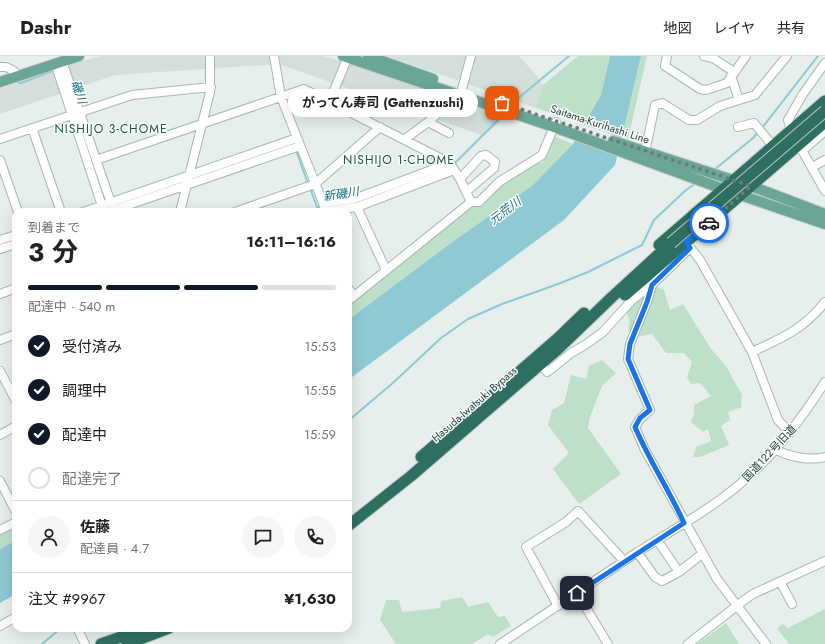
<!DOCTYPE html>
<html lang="ja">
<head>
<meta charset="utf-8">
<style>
	:root { --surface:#fff; --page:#f6f6f6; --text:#202124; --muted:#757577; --line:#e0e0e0; --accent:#111827 }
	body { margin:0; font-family:Jost,"Noto Sans JP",sans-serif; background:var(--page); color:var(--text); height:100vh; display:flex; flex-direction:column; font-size:15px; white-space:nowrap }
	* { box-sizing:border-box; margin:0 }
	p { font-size:13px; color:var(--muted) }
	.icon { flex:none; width:22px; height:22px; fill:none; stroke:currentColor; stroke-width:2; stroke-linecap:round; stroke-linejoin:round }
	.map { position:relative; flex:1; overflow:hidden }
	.side { position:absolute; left:12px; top:152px; width:340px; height:424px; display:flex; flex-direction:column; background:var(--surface); border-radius:12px; box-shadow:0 4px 16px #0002 }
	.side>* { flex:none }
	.pin { position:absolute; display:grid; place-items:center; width:34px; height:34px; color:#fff; margin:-17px; border-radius:8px; box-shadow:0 2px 6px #0006 }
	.courier { position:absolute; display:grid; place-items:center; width:40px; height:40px; margin:-20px; border:3px solid #1a73e8; border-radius:50%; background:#fff; color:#222; box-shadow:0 1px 5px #0007 }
	.bubble { position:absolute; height:28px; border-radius:14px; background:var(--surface); box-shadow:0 4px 16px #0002; font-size:13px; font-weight:700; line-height:28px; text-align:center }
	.head em { font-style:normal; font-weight:700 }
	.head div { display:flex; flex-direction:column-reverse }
	.head { display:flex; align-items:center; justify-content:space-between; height:68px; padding:0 16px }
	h1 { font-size:26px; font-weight:700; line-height:30px }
	.bar { display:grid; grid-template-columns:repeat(4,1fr); gap:6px 4px; align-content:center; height:48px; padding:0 16px }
	.bar i { height:5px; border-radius:3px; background:var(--line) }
	.bar .on { background:var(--accent) }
	.bar p { grid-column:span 4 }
	.line { display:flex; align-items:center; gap:10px; padding:0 16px; border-top:1px solid var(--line) }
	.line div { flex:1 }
	.round { display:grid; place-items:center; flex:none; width:42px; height:42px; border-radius:21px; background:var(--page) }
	ol { padding:0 16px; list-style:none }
	li { display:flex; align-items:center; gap:12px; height:44px }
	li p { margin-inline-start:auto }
	li .icon { padding:4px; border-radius:50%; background:var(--accent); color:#fff; stroke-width:4 }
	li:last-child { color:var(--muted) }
	li i { width:22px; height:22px; border:2px solid var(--line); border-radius:50% }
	header { display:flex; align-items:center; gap:24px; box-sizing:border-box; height:56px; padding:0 20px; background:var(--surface); border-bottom:1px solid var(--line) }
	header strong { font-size:19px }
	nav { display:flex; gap:22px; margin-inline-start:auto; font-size:14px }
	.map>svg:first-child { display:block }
	.built { fill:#d4dfda }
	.green { fill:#bfe0c8 }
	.water { fill:#8ec9d4 }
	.pier { fill:#e6efeb }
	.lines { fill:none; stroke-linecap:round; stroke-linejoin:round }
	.stream { stroke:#8ec9d4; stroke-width:2 }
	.minor-casing { stroke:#a8b8b2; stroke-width:10 }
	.major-casing { stroke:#c2cac8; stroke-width:12 }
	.highway-casing { stroke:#c2cac8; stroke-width:13 }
	.minor { stroke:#fff; stroke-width:8 }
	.major { stroke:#6aa596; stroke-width:10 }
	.highway { stroke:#2f6f62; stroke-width:11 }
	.highway-bridge-casing { stroke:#c2cac8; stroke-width:13; stroke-linecap:butt }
	.highway-bridge { stroke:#2f6f62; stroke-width:11 }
	.done { stroke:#687f78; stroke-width:4; stroke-dasharray:0 7.2 }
	.route { stroke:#1a73e8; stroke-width:5 }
	.labels { text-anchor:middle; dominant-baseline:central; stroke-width:3; stroke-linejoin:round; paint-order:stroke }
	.street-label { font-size:11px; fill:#24423a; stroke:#f7fbf9 }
	.water-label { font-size:12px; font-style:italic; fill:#1c6f80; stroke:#f7fbf9 }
	.neighbourhood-label { font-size:12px; letter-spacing:1px; fill:#1f5548; stroke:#f7fbf9 }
</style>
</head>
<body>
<header>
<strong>Dashr</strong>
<nav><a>地図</a><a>レイヤ</a><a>共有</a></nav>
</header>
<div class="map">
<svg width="825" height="588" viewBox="0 0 825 588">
	<rect width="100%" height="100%" fill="#e6efeb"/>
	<!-- built -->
	<path class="built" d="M101,0H323L360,10L504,61L484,80L279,8L115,19L0,58V33L82,5Z
		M388,0H519L538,21L543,29L536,52Z"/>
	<!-- green -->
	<path class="green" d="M578,0H610L601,39L585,68L536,52L543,29Z
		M641,0H647L628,83L621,80Z
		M554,80L573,88L533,129L451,187L348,264V249L470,150L535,106L542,107Z
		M655,230L664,234L670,254L683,248L711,293L726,310L742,339L741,346L742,351L728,356L730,364L721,370L729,389L700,401H693L696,391L711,385L708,373L703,376L691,366L694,357V349L711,340L700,327L691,328L687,321L692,306L684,297H666L652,278L636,281L628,274L630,265L626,255L635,245Z
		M602,304L616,317L602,330L590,361L588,372L621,418L579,448L553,413L569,397L548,369L552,354L564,347L571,319L586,323L589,310Z
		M16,468V484L0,493V476Z
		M462,541L468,551L488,546L498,561L505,560L511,570L493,581L488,578L472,588H396L380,564L386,544H399L402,556L440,552L441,545Z
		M825,553V588H789L777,572L783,568L788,572Z
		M726,567L739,588H697Z"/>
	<!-- water -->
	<path class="water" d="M610,0H641L615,109L564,164L348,324V264L451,187L533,129L573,88L601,39Z
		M16,484V538L0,547V493Z"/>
	<!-- pier -->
	<path class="pier" d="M582,68L623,82L619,100L573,84Z"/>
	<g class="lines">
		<!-- stream -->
		<path class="stream" d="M16,25L21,27L55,14
			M509,53L522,39L569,0
			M80,68L98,121
			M762,72L818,0
			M296,94L308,128
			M454,108L505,57
			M714,114L753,82L759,75
			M310,132L317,151H322
			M346,148L359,146
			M96,156L127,145
			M348,365L394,326L441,282L468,263L502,248L558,228L588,216L642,189L654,164L686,134L696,127
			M42,588L61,572"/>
		<defs>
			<path id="minor" d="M274,0L281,41L323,147L325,156
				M667,0L665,10L700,33L706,34L727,27L746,0
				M704,0L713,2L734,16
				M62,5L111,147
				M55,7L102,150
				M0,11H6L14,15
				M731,20L739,44
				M462,33L471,0
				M329,46L348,1
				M428,66L449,77
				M738,71L754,67L773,90
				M32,72L61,156
				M791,75L788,64L803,38L825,7
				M0,83L132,39L211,31
				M405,83L428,66L459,39
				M799,89L825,135
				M802,95L825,75
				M645,96L655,49L662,47L689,64H697L720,50L755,39L787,0
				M0,104L18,156
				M96,104L304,33L450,107L460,123L471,146
				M812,111L825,104
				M460,123L481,100L486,99L495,106L494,112L467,135
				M323,147L354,143L450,107
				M357,151L386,214
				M325,155L357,151L454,114
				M83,156L297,82
				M108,156L300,90
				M180,156L210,36V0
				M235,156L315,128L380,71
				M0,184L16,179
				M686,186L700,204L752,296L778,364L790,377
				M0,193L16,188
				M652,229L647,246L630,288L628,303L650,354L640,363L635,371L645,394L717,523L766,588
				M348,232L354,240
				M0,238L16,232
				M348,245L471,146H479L499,126L542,99L556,66
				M0,284L16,278
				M752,296C782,282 804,273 825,246
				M540,308L547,316L549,315L571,297L585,289L603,276L632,244L652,229L690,192
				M0,315L16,345
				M0,379L16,370
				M775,393C788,401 811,405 825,401
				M0,425L16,456
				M0,474L16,466
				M657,484L679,516
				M637,496L655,521L662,525L679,516L702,498
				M781,527L792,548
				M577,537L608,588
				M558,550L526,491L566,466L578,455L624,505
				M0,570L16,561
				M77,572L85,588
				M500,588C546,558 591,527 636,497C671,475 708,455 740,428C774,400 801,364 825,326
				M688,588L743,545L753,538L825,505"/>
			<path id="major" d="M343,0L554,71L723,133L825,168
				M368,0L433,23
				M0,26L79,0
				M613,85L751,130L825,158"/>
			<path id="highway" d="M659,189L825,45
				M625,239L825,66
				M553,287L584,257
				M421,401L557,283
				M348,470L411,420L558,293L612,241L671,187
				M101,588L147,572
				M127,588L169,572"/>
		</defs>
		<!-- minor casing -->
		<use href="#minor" class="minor-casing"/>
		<!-- major casing -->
		<use href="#major" class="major-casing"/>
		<!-- highway casing -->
		<use href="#highway" class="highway-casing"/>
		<!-- minor -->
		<use href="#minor" class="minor"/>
		<!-- major -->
		<use href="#major" class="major"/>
		<!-- highway -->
		<use href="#highway" class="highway"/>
		<defs>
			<path id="highway-bridge" d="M671,187L825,55"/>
		</defs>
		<!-- highway-bridge casing -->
		<use href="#highway-bridge" class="highway-bridge-casing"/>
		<!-- highway-bridge -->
		<use href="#highway-bridge" class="highway-bridge"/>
	</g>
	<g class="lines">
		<!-- done -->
		<path class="done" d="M502,47L751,130L709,167"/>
		<!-- route -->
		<path class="route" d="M577,537L684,467C669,434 649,404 635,371L640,362L650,354L628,303L630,288L647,246L652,229L690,192L686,186L709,167"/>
	</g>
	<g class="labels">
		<!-- street labels -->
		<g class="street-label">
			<text transform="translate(600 68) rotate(18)">Saitama-Kurihashi Line</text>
			<text transform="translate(474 348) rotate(-41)">Hasuda-Iwatsuki Bypass</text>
			<text transform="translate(769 397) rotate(-47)">国道122号旧道</text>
		</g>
		<!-- water labels -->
		<g class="water-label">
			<text transform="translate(79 36) rotate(71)">磯川</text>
			<text transform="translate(341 138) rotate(-9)">新磯川</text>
			<text transform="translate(505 155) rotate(-37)">元荒川</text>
		</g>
		<!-- neighbourhood labels -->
		<g class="neighbourhood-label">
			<text x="111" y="73">NISHIJO 3-CHOME</text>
			<text x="399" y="104">NISHIJO 1-CHOME</text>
		</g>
	</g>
</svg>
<div class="pin" style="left:502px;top:47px;background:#ea580c"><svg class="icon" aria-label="bag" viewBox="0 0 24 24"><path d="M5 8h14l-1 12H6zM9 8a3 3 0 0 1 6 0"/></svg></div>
<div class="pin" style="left:577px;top:537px;background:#1f2937"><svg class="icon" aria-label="home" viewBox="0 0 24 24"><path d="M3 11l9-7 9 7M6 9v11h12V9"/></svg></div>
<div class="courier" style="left:709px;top:167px"><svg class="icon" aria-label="car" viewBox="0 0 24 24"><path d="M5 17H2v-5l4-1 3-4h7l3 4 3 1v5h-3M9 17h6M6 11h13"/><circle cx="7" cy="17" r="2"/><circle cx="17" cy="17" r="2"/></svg></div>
<div class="bubble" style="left:288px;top:33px;width:190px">がってん寿司 (Gattenzushi)</div>
<section class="side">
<div class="head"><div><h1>3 分</h1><p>到着まで</p></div><em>16:11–16:16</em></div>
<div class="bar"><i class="on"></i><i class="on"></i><i class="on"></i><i></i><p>配達中 · 540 m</p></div>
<ol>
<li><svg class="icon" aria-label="check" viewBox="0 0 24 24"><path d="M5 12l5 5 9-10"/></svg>受付済み<p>15:53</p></li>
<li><svg class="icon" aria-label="check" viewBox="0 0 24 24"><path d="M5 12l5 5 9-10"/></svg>調理中<p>15:55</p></li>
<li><svg class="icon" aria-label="check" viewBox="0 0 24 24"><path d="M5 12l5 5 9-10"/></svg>配達中<p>15:59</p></li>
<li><i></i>配達完了</li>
</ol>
<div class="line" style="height:72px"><a class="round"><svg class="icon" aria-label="person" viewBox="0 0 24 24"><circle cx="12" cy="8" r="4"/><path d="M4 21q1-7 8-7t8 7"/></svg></a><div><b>佐藤</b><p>配達員 · 4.7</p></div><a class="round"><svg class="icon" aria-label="chat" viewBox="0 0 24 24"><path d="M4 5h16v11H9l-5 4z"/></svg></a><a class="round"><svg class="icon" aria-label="phone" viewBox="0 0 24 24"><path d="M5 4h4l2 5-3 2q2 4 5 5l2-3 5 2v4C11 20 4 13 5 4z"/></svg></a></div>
<div class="line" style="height:52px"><div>注文 #9967</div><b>¥1,630</b></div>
</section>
</div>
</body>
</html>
